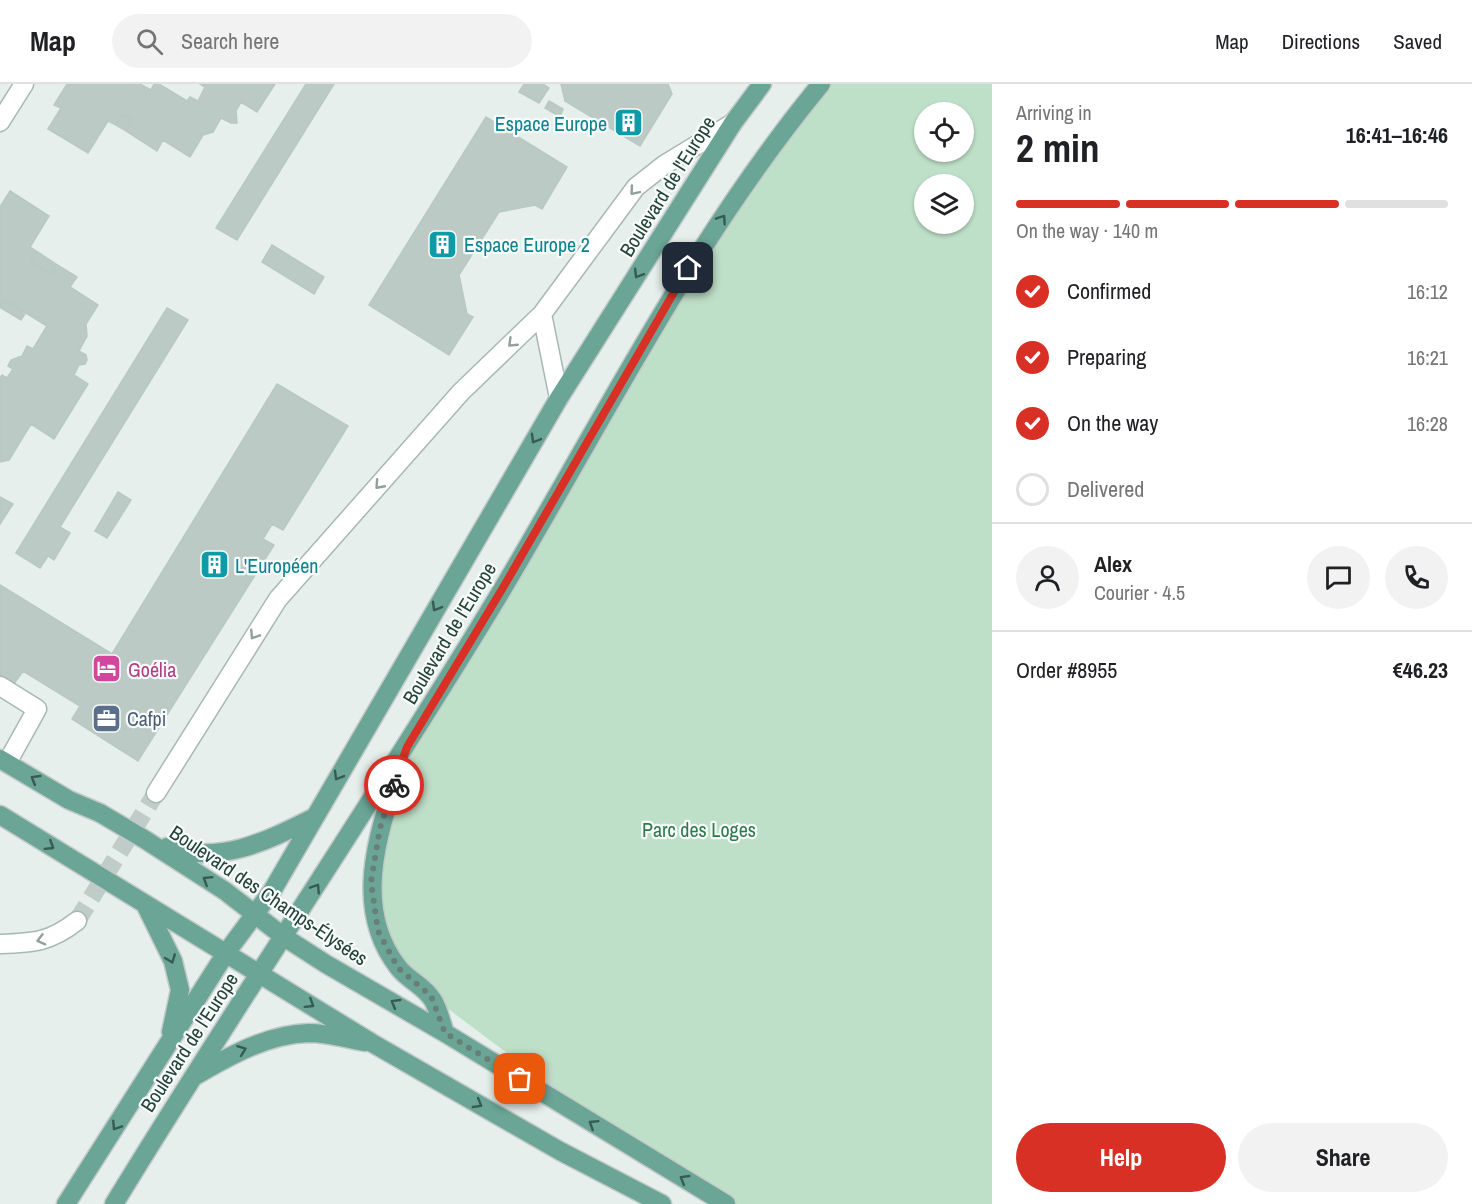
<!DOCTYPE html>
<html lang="en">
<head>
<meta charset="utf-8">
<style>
	:root { --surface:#fff; --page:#f2f2f2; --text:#202124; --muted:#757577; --line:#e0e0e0; --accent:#d93025 }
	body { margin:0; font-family:"Archivo Narrow",sans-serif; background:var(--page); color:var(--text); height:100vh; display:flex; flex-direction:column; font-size:22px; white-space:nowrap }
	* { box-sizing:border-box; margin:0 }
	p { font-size:20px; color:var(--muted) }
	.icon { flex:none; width:33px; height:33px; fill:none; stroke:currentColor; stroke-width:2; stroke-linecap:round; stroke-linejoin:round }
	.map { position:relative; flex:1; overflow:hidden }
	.panel { display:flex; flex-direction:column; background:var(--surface); width:480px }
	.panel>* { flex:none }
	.fabs { position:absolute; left:914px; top:18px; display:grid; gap:12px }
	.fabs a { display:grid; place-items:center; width:60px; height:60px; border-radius:50%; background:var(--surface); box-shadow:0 2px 4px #0004; font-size:30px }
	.pin { position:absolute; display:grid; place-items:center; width:51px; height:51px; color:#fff; margin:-26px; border-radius:12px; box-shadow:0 3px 9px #0006 }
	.courier { position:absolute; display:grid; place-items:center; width:60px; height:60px; margin:-30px; border:4px solid #d93025; border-radius:50%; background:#fff; color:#222; box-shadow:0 2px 8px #0007 }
	.head em { font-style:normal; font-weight:700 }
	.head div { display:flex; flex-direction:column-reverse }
	.head { display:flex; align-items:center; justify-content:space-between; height:102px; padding:0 24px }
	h1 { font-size:39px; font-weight:700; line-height:45px }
	.bar { display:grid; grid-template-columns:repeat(4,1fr); gap:9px 6px; align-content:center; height:72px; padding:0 24px }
	.bar i { height:8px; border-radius:4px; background:var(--line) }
	.bar .current { background:var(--accent) }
	.bar p { grid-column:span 4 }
	.line { display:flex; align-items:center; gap:15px; padding:0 24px; border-top:2px solid var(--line) }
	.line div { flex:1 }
	.round { display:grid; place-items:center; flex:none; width:63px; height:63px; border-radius:32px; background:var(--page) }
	ol { padding:0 24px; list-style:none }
	li { display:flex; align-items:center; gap:18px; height:66px }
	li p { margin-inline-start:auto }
	li .icon { padding:6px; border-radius:50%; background:var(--accent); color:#fff; stroke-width:4 }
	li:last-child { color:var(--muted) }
	li i { width:33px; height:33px; border:3px solid var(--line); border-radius:50% }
	.button { display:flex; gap:12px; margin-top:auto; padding:12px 24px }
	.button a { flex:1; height:69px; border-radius:36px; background:var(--accent); color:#fff; font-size:24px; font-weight:700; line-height:69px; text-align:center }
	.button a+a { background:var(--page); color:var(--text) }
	header { display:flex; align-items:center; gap:36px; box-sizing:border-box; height:84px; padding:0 30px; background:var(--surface); border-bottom:2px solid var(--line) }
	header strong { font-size:28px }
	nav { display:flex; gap:33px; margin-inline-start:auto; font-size:21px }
	.search { width:420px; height:54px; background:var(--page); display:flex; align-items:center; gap:15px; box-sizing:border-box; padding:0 21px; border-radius:33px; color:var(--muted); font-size:22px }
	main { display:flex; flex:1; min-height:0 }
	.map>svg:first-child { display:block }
	.green { fill:#bfe0c8; fill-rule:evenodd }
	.building { fill:#bbcac4; stroke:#b8c9c2; stroke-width:1.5 }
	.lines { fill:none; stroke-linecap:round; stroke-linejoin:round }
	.minor-tunnel { stroke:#bfccc8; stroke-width:18; stroke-dasharray:18 9; stroke-linecap:butt }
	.minor-casing { stroke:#a8b8b2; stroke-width:21 }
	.major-casing { stroke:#c2cac8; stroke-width:21 }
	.minor { stroke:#fff; stroke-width:18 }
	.major { stroke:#6aa596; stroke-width:18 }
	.oneway { stroke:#92a09c }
	.oneway2 { stroke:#365b51 }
	.done { stroke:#687f78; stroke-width:6; stroke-dasharray:0 10.8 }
	.route { stroke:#d93025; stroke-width:8 }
	.labels { text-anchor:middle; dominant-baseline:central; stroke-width:4.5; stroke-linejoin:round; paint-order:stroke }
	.culture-label { font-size:20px; fill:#0d838f; stroke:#f7fbf9; text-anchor:start }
	.street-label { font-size:20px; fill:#24423a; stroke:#f7fbf9 }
	.hotel-label { font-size:20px; fill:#b23c85; stroke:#f7fbf9; text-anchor:start }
	.service-label { font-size:20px; fill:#4e5e75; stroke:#f7fbf9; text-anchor:start }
	.park-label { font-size:20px; fill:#2d7a4b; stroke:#f7fbf9 }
</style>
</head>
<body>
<header>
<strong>Map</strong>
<div class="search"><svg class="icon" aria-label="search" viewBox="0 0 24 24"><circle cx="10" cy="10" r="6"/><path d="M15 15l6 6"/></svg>Search here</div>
<nav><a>Map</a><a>Directions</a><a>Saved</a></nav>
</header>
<main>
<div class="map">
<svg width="992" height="1120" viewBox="0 0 992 1120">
	<rect width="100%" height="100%" fill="#e6efeb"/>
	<!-- green -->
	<path class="green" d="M821,0H992V1120H726L643,1071L431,912L378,847L380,744L407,663L605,324ZM924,28H963V68H924ZM924,100H963V140H924Z"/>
	<!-- building -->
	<path class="building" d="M67,0H140L151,6L154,0H159L187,17L190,13L198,17L205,3L200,0H275L257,28L241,18L236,27L237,39H231L221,34L213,48L203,51L190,73L163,56L157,67L126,47L132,35L123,30L116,41L108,37L88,69L48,45L61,24L54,21Z
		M306,0H334L237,156L216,144Z
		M524,0H543L549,4L539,19L519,8Z
		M561,0H668L672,10L640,62L565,17Z
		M549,17L563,25L560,33L545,24Z
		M123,30L132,35L126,47L116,41Z
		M486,33L567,83L542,125L535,121L499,128L459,191L467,230L473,233L449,271L369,221Z
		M10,107L49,132L30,163L36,167L30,177L51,190L56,180L77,193L70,203L98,221L86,240L87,252L79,267L86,271L87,276L85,280L79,281L74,291L88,300L54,355L31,340L9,376L0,378V294L2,291L7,294L13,285L8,282L11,276L22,272L27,262L33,265L47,242L5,216L0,223V123Z
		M272,161L324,193L314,210L262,178Z
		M36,167L56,180L51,190L30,177Z
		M5,216L26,228L21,236L1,224Z
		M167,224L188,236L60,443L70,449L54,476L48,472L40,484L16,469Z
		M277,300L348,342L283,446L272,440L263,455L274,461L138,677L72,635L80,622L23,587L14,600L0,591V501L112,570Z
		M118,408L131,416L107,454L95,447Z
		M0,413L13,420L0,440Z"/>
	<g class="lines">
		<!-- minor-tunnel -->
		<path class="minor-tunnel" d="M77,837L156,709"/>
		<defs>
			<path id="minor" d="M0,38L24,0
				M542,230L559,314
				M0,602L37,625L7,679
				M156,709L278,515L461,308L542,230L636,103L664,81L733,39
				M0,860C34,859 50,858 77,837"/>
			<path id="major" d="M0,675L69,716L100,729L144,755L225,807L284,853L326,880L445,949L726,1120
				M398,689C377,752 353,825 398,883C406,894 420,900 429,911C437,919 441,937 445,949
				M0,731L372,959L560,1067L662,1120
				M167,763C220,781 267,757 313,734
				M146,822L173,877L180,906L171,948
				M195,992C229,972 268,950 309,949C327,949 347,955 365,958
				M66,1120L226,869L272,807L559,314L733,39L762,0
				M114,1120C240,913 377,714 502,506C604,335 693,155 821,0"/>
		</defs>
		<!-- minor casing -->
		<use href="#minor" class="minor-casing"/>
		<!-- major casing -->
		<use href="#major" class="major-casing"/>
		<!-- minor -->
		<use href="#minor" class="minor"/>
		<!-- major -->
		<use href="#major" class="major"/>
	</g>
	<!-- one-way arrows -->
	<defs><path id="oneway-chevron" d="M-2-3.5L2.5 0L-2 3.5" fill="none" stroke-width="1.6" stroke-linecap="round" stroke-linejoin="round" transform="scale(1.5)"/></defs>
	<g class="oneway">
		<use href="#oneway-chevron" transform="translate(634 107) rotate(130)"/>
		<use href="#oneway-chevron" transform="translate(512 259) rotate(136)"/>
		<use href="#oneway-chevron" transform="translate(379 401) rotate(132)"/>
		<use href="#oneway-chevron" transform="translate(254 551) rotate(123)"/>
		<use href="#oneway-chevron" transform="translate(41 856) rotate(165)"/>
	</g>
	<g class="oneway2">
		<use href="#oneway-chevron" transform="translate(722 135) rotate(-56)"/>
		<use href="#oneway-chevron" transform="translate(638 190) rotate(122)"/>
		<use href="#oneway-chevron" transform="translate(535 355) rotate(120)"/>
		<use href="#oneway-chevron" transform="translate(436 523) rotate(120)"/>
		<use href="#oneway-chevron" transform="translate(338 692) rotate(120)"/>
		<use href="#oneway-chevron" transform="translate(35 695) rotate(-149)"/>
		<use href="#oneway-chevron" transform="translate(50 762) rotate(32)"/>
		<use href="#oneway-chevron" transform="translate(207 796) rotate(-148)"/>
		<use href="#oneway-chevron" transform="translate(316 804) rotate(-57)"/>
		<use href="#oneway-chevron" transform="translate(171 875) rotate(69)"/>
		<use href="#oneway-chevron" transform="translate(395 919) rotate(-150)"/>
		<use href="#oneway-chevron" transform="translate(310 920) rotate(32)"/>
		<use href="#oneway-chevron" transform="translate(242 966) rotate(-21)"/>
		<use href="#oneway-chevron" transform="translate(478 1020) rotate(30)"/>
		<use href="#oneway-chevron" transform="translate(593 1040) rotate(-148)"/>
		<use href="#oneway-chevron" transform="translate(116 1042) rotate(123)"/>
		<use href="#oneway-chevron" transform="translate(684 1095) rotate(-149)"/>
	</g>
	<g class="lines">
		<!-- done -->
		<path class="done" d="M394,701L380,744L371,798L378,847L398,884L431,912L445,949L520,995"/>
		<!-- route -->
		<path class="route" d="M394,701L407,663L504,502L688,184"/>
	</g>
	<!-- icons -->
	<defs>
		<symbol id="building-square" viewBox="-11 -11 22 22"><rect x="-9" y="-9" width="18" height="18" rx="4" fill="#0f9aa8" stroke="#f7fbf9"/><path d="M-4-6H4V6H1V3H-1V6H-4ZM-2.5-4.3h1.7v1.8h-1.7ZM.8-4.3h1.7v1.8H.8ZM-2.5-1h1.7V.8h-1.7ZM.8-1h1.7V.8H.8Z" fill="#fff"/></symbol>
		<symbol id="hotel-square" viewBox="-11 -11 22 22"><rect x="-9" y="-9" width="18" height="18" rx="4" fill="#d1479c" stroke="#f7fbf9"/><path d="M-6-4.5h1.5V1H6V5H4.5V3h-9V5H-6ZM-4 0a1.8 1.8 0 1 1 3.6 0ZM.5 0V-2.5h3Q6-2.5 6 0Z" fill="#fff"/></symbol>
		<symbol id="office-square" viewBox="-11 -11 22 22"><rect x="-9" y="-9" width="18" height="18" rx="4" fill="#5c6f8a" stroke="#f7fbf9"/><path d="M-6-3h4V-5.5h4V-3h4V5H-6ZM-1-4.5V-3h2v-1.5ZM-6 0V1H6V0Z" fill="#fff"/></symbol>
	</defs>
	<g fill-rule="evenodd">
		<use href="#building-square" x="612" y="22" width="33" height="33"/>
		<use href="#building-square" x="426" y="144" width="33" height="33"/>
		<use href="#building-square" x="198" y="464" width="33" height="33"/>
		<use href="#hotel-square" x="90" y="568" width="33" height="33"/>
		<use href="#office-square" x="90" y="618" width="33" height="33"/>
	</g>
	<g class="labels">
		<!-- culture labels -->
		<g class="culture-label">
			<text x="607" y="39" text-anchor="end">Espace Europe</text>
			<text x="464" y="160">Espace Europe 2</text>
			<text x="235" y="481">L'Européen</text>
		</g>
		<!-- street labels -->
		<g class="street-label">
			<text transform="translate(667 102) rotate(-58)">Boulevard de l'Europe</text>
			<text transform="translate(449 549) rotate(-59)">Boulevard de l'Europe</text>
			<text transform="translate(269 811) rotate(34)">Boulevard des Champs-Élysées</text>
			<text transform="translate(189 958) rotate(-57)">Boulevard de l'Europe</text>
		</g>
		<!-- hotel labels -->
		<g class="hotel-label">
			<text x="128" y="585">Goélia</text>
		</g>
		<!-- service labels -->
		<g class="service-label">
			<text x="127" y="634">Cafpi</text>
		</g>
		<!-- park labels -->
		<g class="park-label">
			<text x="699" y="745">Parc des Loges</text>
		</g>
	</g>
</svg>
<div class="fabs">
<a><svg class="icon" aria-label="locate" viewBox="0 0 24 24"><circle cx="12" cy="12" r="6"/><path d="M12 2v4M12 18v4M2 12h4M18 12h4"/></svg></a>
<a><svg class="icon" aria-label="layers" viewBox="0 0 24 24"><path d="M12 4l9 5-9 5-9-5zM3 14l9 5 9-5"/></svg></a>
</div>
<div class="pin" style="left:520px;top:995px;background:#ea580c"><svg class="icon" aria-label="bag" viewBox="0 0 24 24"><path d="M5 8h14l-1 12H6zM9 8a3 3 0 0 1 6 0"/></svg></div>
<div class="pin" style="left:688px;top:184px;background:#1f2937"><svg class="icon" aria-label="home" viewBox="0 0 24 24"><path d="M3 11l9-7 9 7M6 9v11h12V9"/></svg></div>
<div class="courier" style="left:394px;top:701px"><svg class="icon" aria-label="bike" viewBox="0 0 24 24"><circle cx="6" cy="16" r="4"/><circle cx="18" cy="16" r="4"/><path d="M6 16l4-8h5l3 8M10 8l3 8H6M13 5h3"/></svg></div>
</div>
<section class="panel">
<div class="head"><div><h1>2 min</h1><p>Arriving in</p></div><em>16:41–16:46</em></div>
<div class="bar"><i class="current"></i><i class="current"></i><i class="current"></i><i></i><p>On the way · 140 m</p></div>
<ol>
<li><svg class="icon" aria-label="check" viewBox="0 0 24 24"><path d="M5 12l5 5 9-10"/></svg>Confirmed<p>16:12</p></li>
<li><svg class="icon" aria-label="check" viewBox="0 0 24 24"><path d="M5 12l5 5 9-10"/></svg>Preparing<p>16:21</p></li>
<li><svg class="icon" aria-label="check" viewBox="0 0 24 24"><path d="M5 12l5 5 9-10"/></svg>On the way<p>16:28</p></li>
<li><i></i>Delivered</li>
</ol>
<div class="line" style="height:108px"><a class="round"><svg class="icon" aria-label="person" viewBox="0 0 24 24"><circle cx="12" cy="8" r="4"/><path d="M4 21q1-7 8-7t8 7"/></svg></a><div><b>Alex</b><p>Courier · 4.5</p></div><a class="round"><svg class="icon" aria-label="chat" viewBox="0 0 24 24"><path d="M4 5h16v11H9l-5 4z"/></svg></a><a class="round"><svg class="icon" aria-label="phone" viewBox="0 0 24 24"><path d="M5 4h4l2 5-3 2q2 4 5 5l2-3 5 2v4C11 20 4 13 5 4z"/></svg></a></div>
<div class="line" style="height:78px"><div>Order #8955</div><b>€46.23</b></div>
<div class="button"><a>Help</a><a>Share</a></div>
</section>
</main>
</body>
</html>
